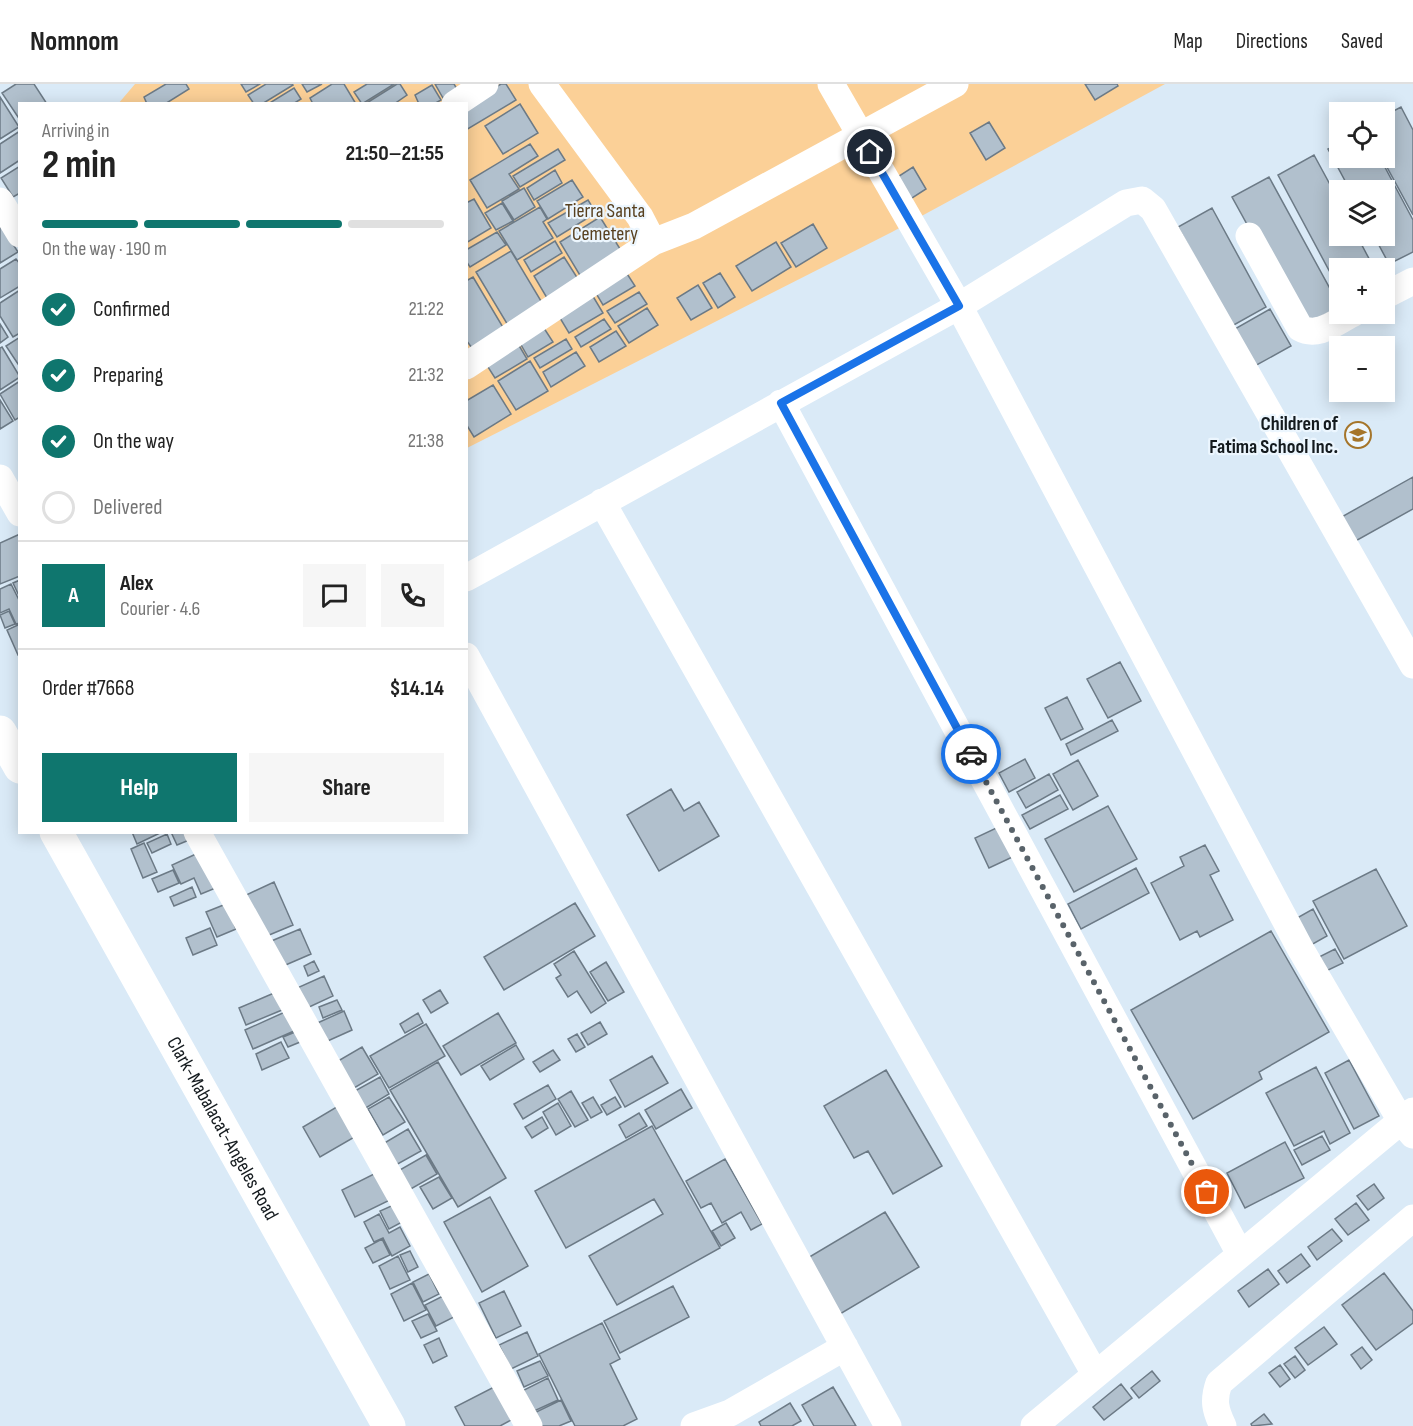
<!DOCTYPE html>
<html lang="en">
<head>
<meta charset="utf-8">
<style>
	:root { --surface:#fff; --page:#f6f6f6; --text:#222; --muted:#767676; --line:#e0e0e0; --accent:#0f766e }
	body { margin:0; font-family:"Sofia Sans Condensed",sans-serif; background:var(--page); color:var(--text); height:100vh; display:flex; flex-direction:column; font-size:22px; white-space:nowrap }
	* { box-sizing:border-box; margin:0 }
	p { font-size:20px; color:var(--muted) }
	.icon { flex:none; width:33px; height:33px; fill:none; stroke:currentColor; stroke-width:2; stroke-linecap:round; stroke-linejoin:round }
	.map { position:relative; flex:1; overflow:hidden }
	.sheet { position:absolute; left:18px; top:18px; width:450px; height:732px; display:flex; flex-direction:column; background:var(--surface); border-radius:0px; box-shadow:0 3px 15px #0003 }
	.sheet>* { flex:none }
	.fabs { position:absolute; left:1329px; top:18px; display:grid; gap:12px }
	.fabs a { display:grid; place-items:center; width:66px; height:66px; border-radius:0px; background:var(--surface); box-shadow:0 3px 15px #0003; font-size:30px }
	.pin { position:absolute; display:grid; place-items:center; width:51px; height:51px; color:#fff; margin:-26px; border:3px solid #fff; border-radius:50%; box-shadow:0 2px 6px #0007 }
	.courier { position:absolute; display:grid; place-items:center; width:60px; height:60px; margin:-30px; border:4px solid #1a73e8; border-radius:50%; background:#fff; color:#222; box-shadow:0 2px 8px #0007 }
	.head em { font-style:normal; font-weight:700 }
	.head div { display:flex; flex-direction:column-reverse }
	.head { display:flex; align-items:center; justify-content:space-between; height:102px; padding:0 24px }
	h1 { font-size:39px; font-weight:700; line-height:45px }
	.bar { display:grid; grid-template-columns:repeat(4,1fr); gap:9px 6px; align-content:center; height:72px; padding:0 24px }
	.bar i { height:8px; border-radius:4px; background:var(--line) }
	.bar .selected { background:var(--accent) }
	.bar p { grid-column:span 4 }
	.line { display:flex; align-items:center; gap:15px; padding:0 24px; border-top:2px solid var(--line) }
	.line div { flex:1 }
	.round { display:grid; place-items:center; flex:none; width:63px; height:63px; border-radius:0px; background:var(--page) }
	ol { padding:0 24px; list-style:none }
	li { display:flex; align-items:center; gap:18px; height:66px }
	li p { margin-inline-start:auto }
	li .icon { padding:6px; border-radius:50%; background:var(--accent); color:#fff; stroke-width:4 }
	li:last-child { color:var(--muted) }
	li i { width:33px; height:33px; border:3px solid var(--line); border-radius:50% }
	.cta { display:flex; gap:12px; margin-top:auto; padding:12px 24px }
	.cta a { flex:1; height:69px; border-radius:0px; background:var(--accent); color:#fff; font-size:24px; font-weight:700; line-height:69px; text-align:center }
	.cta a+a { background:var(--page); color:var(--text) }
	header { display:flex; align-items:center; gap:36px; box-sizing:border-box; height:84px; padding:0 30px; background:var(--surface); border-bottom:2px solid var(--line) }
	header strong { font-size:28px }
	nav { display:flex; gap:33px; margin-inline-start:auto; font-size:21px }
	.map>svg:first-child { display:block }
	.green { fill:#fbd097 }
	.building { fill:#b1c0cd; stroke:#6c7a86; stroke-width:1.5 }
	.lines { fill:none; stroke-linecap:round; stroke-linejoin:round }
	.minor { stroke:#fff; stroke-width:27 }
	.major { stroke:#fff; stroke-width:33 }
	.done { stroke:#59636a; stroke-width:6; stroke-dasharray:0 10.8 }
	.route { stroke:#1a73e8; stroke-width:8 }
	.labels { text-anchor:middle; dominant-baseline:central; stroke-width:4.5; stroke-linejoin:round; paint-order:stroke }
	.park-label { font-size:20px; fill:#58401f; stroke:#ecf6fe }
	.poi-label { font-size:20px; font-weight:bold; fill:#141a1e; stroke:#ecf6fe; text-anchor:end }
	.street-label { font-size:20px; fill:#141a1e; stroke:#ecf6fe }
</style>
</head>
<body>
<header>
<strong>Nomnom</strong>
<nav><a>Map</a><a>Directions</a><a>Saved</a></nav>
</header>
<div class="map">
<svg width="1413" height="1342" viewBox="0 0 1413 1342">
	<rect width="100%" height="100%" fill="#daeaf7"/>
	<!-- green -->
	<path class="green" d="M135,0H1165L892,148L467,364L466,20H118Z"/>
	<!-- building -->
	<path class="building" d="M16,0H34L47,20H20V36L2,9Z
		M166,0H186L189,5L165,20H147L144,13Z
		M241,0H260L246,8Z
		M266,0H292L293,1L262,20H254L248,11Z
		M302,0H322L307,8Z
		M332,0H344L356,20H313L310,14Z
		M367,0H394L362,20L354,8Z
		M397,0H400L407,11L394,20H365Z
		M435,0H454L457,5L443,14Z
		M501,0H506L516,16L466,46V21Z
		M1085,0H1117L1118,2L1095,16Z
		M432,1L441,16L434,20H419L415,11Z
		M294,4L301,15L293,20H268Z
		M0,13L19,43L0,55Z
		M520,20L538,49L503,70L485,42Z
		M1401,23L1413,46V131L1382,74L1384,32Z
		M989,38L1005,64L986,76L970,49Z
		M20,47V76L0,89V60Z
		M1340,59V74H1380L1413,136V168L1389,180L1374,152H1384V106H1350L1328,65Z
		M530,60L538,72L509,90L519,105L487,124L470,96Z
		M558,65L565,76L520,103L513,92Z
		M1314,71L1340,119V152H1357L1374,184H1340V207L1278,91Z
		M20,82V109L13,113L1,94Z
		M913,83L926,105L909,116L896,94Z
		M555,86L562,99L534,116L527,104Z
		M1269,93L1340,223L1303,242L1232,113Z
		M572,96L583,113L548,135L537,117Z
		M524,104L535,123L514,136L502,117Z
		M474,115L491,144L466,159V119Z
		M588,116L596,129L557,153L548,139Z
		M502,119L513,137L496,146L485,129Z
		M540,123L547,135L543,138L553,154L517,176L499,147Z
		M1212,124L1266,223L1232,242L1178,143Z
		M600,133L622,168L581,193L560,158Z
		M0,140L18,168L0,179Z
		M813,140L827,164L796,183L781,159Z
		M497,148L506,161L470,183L466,177V166Z
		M555,157L562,169L531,188L524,176Z
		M776,158L791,183L752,207L736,182Z
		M511,167L544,222L509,243L476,188Z
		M564,173L578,195L547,214L534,192Z
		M16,175L20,180V202L0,214V185Z
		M622,182L635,202L603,221L591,201Z
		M720,189L735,213L718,224L703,199Z
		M473,193L504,245L472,264L466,256V197Z
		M698,201L712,224L691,236L677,214Z
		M588,204L603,229L569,249L554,224Z
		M20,206V249L13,253L0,232V219Z
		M639,208L647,220L615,239L607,227Z
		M647,224L658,241L629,259L618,242Z
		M1270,225L1291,262L1253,283L1233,246Z
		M604,235L611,245L581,263L575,253Z
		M540,238L553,258L528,273L516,252Z
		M0,240L8,253L0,259Z
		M616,247L626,262L599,278L590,263Z
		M20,253V283L6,262Z
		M514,253L527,275L495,294L481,272Z
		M566,255L572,265L540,284L534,274Z
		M2,263L20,293L0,306V264Z
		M576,268L585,282L551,303L543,288Z
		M530,277L548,307L516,326L498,297Z
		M20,297V333L15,336L0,310Z
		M493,301L511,330L474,353L466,340V317Z
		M0,316L13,337L0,345Z
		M1413,393V425L1352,459L1338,435Z
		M20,450V492L0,500V459Z
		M20,496V514L13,499Z
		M11,500L20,518V539L16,540L9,525L0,529V505Z
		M9,527L15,540L5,544L0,531Z
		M20,540V570L18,571L7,546Z
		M1120,578L1141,617L1108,634L1087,595Z
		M1067,613L1083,645L1061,656L1045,624Z
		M1112,636L1118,647L1071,671L1066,660Z
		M1025,675L1035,694L1009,708L999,689Z
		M1078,676L1098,712L1073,726L1053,690Z
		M1049,690L1058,706L1026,724L1017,708Z
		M671,705L684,727L699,718L719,752L659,787L627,731Z
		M1060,711L1068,725L1030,745L1022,731Z
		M1108,722L1137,775L1074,808L1045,755Z
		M1007,739L1021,769L989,784L975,754Z
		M132,748H162L137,760Z
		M171,748H192L194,754L177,761Z
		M167,750L171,760L152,769L147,759Z
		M144,759L157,788L143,794L131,765Z
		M1205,761L1219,787L1210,791L1233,836L1200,853L1197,847L1180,856L1151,799L1184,782L1180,773Z
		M196,770L223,801L201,810L194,794L181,800L172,781Z
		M1136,784L1149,809L1081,845L1068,820Z
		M1376,785L1407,842L1344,875L1313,817Z
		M173,786L179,799L158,808L152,795Z
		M274,798L293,841L262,854L244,812Z
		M192,803L196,813L174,822L170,813Z
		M575,819L595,852L504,906L484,873Z
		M226,820L236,845L217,853L206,828Z
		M1313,825L1327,852L1311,861L1297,834Z
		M210,844L217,861L193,871L186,854Z
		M300,845L311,870L281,883L269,858Z
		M1271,847L1329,948L1259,988L1262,995L1193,1035L1131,926Z
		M1335,865L1343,879L1324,888L1317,874Z
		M574,867L606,919L591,929L577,907L568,913L556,894L561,891L554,880Z
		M314,877L319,887L308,892L304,882Z
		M606,878L624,908L608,917L590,888Z
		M324,892L333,912L307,924L297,904Z
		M440,906L448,919L431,929L423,916Z
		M274,909L282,926L246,941L239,924Z
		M337,916L342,926L323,934L319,923Z
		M344,927L352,946L321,960L313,941Z
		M285,928L294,947L253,965L245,946Z
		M418,929L423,939L405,949L400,940Z
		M498,929L516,959L461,991L443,962Z
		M600,938L607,950L588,961L581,949Z
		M426,940L445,972L389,1004L370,972Z
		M300,946L305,956L288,963L283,953Z
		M577,950L585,963L576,968L568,955Z
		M281,958L289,974L262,986L256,970Z
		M516,961L524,975L490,996L481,982Z
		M362,963L378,990L354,1004L338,977Z
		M553,966L560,976L540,988L533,978Z
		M652,972L668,999L625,1023L610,996Z
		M1349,976L1379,1032L1354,1045L1325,989Z
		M438,978L506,1094L458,1123L390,1006Z
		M1316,983L1350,1049L1330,1060L1324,1047L1294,1062L1266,1009Z
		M886,986L942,1082L893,1110L868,1067L854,1074L824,1022Z
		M380,993L389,1010L364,1025L353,1008Z
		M548,1001L556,1015L523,1035L514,1020Z
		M681,1005L692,1024L656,1045L645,1026Z
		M571,1007L588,1036L575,1043L558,1015Z
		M389,1013L405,1038L383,1051L368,1025Z
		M593,1013L602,1028L591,1034L582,1019Z
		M615,1013L621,1023L607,1031L601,1021Z
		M558,1019L571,1042L556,1051L543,1028Z
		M340,1021L358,1051L320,1073L303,1043Z
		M639,1029L647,1042L626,1054L619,1041Z
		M542,1033L548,1044L532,1054L525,1043Z
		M652,1042L720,1164L617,1221L589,1172L663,1130L654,1115L566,1164L535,1107Z
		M408,1045L421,1067L394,1082L381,1061Z
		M1322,1052L1330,1066L1302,1081L1294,1066Z
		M1285,1058L1304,1094L1245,1124L1227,1089Z
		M426,1071L437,1090L409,1106L398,1087Z
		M725,1075L762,1140L751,1146L741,1128L722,1139L711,1119L701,1124L686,1097Z
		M378,1088L392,1115L355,1133L342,1106Z
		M439,1093L452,1114L433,1125L420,1103Z
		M1374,1100L1384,1114L1368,1126L1357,1112Z
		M490,1113L528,1182L482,1208L444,1138Z
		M398,1119L406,1136L389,1145L380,1127Z
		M1356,1119L1369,1136L1348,1151L1335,1135Z
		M885,1128L919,1183L840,1230L806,1175Z
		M379,1130L389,1149L400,1143L410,1162L392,1172L383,1154L374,1158L364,1138Z
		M726,1139L735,1154L721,1162L712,1147Z
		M1332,1145L1342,1157L1317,1176L1308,1163Z
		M382,1155L390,1171L373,1179L365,1164Z
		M410,1167L418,1183L408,1188L400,1171Z
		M1301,1170L1310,1182L1287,1199L1278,1187Z
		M398,1172L410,1196L390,1205L379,1182Z
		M1268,1185L1279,1200L1249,1223L1238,1207Z
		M1384,1189L1413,1227V1239L1376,1266L1342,1221Z
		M429,1190L439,1210L423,1218L413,1198Z
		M412,1199L426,1226L404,1237L391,1210Z
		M673,1202L689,1233L620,1269L604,1237Z
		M504,1207L521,1242L496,1254L479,1219Z
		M443,1212L454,1233L436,1242L425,1221Z
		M428,1230L437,1247L421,1254L412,1237Z
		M602,1239L620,1275L610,1280L637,1335L623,1342H575L539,1270Z
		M1324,1243L1337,1260L1308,1281L1295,1264Z
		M527,1248L538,1272L511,1285L499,1261Z
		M439,1254L447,1272L433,1279L424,1261Z
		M1362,1263L1372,1276L1361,1285L1351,1271Z
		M1295,1272L1305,1286L1295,1294L1284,1280Z
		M540,1277L548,1292L524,1303L517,1287Z
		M1280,1281L1290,1295L1280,1303L1269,1289Z
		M1152,1287L1160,1297L1139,1314L1131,1304Z
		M548,1294L558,1316L532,1328L522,1307Z
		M1121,1300L1132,1314L1104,1336L1093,1323Z
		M498,1301L515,1334L500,1342H465L455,1323Z
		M833,1303L856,1342H814L802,1321Z
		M561,1316L571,1337L559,1342H538L532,1330Z
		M790,1319L801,1337L792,1342H761L759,1338Z
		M1264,1330L1272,1340L1252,1342L1251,1340Z"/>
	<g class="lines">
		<!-- minor -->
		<path class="minor" d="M542,0L640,133L653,158L694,142L955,0
			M831,0L959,222L1300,864L1401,1037L1413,1051
			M455,20L485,0
			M0,117L20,150
			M1249,152L1300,244C1318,254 1336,238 1352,230
			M1384,212L1413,197
			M466,282L653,158
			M781,319L1240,1170
			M0,394L20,429
			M602,418L1095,1290
			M466,494L959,222L1126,119L1142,116L1153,125L1413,581
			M466,572L888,1342
			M197,748L529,1342
			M694,1342L730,1329L845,1263
			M1034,1342L1413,1027
			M1223,1342C1215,1326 1213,1316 1219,1299L1413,1134"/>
		<!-- major -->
		<g class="major">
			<path d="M0,648L20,683"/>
			<path id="s1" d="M56,748L389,1342"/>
		</g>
	</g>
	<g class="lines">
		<!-- done -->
		<path class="done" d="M971,670L1207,1108"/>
		<!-- route -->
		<path class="route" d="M870,68L959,222L781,319L971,670"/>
	</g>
	<!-- icons -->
	<defs>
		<symbol id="school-ring" viewBox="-11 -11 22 22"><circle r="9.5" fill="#ecf6fe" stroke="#a5752a" stroke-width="1.5"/><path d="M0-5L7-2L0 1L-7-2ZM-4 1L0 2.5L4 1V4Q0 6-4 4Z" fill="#a5752a"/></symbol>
	</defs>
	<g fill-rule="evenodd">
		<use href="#school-ring" x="1343" y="336" width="30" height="30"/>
	</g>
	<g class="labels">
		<!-- park labels -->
		<g class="park-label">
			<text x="605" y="127">Tierra Santa<tspan x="605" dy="23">Cemetery</tspan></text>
		</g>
		<!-- poi labels -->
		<g class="poi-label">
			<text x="1338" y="340">Children of<tspan x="1338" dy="23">Fatima School Inc.</tspan></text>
		</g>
		<!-- street labels -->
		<g class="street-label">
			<text stroke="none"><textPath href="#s1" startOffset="340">Clark-Mabalacat-Angeles Road</textPath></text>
		</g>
	</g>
</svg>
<div class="fabs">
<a><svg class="icon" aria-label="locate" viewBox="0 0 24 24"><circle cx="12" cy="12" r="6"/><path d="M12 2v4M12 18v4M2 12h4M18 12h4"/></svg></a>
<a><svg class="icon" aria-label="layers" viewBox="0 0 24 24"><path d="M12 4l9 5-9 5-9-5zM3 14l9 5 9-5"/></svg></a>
<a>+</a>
<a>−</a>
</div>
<div class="pin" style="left:1207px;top:1108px;background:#ea580c"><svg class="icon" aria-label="bag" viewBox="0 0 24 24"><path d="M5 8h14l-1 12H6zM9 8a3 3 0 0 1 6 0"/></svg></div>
<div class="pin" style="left:870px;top:68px;background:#1f2937"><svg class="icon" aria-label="home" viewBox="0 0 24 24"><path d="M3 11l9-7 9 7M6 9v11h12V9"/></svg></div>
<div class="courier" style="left:971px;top:670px"><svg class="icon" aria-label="car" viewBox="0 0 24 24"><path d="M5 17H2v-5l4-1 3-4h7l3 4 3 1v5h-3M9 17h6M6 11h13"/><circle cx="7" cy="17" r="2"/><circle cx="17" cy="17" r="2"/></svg></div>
<section class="sheet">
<div class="head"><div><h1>2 min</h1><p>Arriving in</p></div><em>21:50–21:55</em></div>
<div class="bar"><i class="selected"></i><i class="selected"></i><i class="selected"></i><i></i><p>On the way · 190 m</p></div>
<ol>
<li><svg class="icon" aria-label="check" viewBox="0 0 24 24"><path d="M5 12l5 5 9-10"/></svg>Confirmed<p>21:22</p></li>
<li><svg class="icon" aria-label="check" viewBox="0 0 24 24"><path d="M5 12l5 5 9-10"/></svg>Preparing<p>21:32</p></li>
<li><svg class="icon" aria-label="check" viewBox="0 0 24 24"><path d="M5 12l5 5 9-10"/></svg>On the way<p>21:38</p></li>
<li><i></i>Delivered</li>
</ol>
<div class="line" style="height:108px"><b class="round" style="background:var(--accent);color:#fff">A</b><div><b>Alex</b><p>Courier · 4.6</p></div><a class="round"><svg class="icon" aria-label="chat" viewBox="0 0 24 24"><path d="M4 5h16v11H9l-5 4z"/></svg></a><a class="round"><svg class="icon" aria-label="phone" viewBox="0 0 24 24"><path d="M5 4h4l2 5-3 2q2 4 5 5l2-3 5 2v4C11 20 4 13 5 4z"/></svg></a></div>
<div class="line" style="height:78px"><div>Order #7668</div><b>$14.14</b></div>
<div class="cta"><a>Help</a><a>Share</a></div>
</section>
</div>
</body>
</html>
